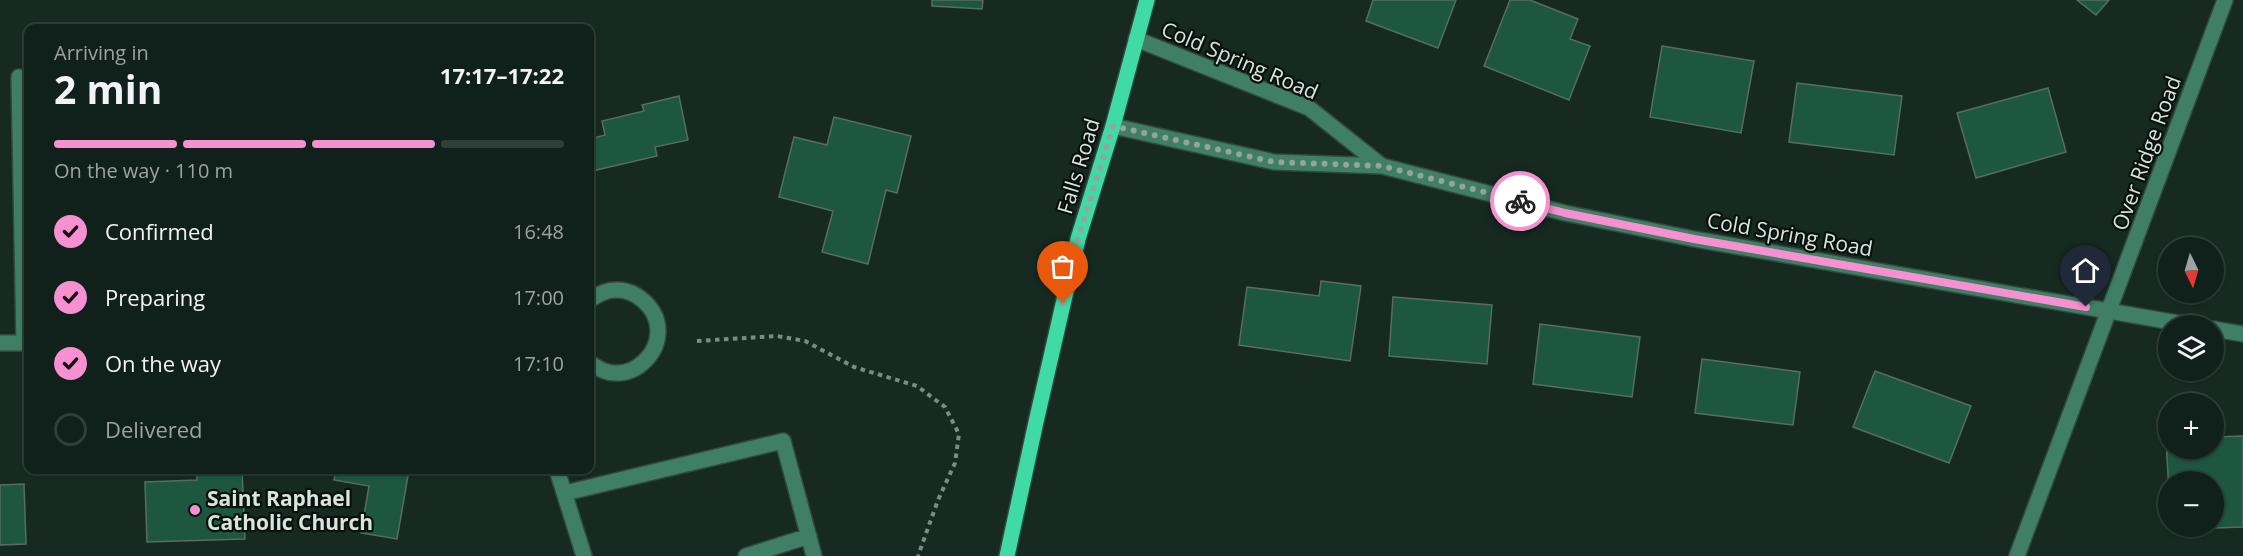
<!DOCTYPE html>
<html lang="en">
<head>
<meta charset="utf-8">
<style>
	:root { --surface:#10201a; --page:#192823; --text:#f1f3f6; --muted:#9ca3a2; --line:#303e39; --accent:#f690d0 }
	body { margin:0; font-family:"Open Sans",sans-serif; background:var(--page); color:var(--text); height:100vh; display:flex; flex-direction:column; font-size:22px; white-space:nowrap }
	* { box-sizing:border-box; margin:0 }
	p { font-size:20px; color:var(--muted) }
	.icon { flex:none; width:33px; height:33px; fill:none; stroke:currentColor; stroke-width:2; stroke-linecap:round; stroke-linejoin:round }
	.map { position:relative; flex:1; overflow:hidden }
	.sheet { position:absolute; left:24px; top:24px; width:570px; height:450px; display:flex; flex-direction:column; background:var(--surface); border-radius:12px; box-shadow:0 2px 4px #0004,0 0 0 2px var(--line) }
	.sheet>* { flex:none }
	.needle { width:39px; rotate:175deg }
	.fabs { position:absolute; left:2158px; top:237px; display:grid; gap:12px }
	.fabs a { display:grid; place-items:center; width:66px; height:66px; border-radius:50%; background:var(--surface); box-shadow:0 2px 4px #0004,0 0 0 2px var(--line); font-size:30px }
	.pin { position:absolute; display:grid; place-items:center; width:51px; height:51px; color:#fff; margin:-62px -26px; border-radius:50% 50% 50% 0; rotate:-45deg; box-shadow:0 0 6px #0007 }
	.pin .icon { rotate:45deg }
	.courier { position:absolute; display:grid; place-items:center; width:60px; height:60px; margin:-30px; border:4px solid #f690d0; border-radius:50%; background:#fff; color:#222; box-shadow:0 2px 8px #0007 }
	.summary em { font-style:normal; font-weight:700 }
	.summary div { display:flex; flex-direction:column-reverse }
	.summary { display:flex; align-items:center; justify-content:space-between; height:102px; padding:0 30px }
	h1 { font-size:39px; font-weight:700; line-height:45px }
	.bar { display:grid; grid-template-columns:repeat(4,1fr); gap:9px 6px; align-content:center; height:72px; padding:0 30px }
	.bar i { height:8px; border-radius:4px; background:var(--line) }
	.bar .active { background:var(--accent) }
	.bar p { grid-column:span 4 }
	ol { padding:0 30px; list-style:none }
	li { display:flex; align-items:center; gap:18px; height:66px }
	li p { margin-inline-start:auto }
	li .icon { padding:6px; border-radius:50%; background:var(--accent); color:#111; stroke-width:4 }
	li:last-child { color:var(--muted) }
	li i { width:33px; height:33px; border:3px solid var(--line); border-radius:50% }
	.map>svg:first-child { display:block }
	.building { fill:#1d5641; stroke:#576d63; stroke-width:1.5 }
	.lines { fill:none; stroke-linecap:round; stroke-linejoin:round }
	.minor-casing { stroke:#354840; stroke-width:18 }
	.major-casing { stroke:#354840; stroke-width:18 }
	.path { stroke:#7c8c85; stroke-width:4; stroke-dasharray:4.5 4.5; stroke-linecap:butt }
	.minor { stroke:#3e7f65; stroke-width:15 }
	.major { stroke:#3fdaa5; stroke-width:15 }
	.done { stroke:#94a39c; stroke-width:6; stroke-dasharray:0 10.8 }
	.route { stroke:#f690d0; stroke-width:8 }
	.poi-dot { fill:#f690d0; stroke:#08110d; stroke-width:2 }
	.labels { text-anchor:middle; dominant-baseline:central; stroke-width:4.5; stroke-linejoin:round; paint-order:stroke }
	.street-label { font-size:21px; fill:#d8e4de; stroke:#08110d }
	.poi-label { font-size:21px; font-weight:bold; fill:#d8e4de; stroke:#08110d; text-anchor:start }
</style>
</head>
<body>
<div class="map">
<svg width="2243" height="556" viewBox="0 0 2243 556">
	<rect width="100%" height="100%" fill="#162a22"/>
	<!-- building -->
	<path class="building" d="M932,0H983L982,9L932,6Z
		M1373,0H1456L1438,48L1366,21Z
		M1510,0H1530L1578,19L1570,39L1590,46L1569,100L1484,66Z
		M2077,0H2109L2096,15Z
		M1662,46L1754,61L1741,133L1650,117Z
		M1797,83L1902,96L1894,155L1789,142Z
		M2048,88L2066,152L1976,178L1957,113Z
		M679,96L688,140L655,147L657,156L592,171L590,157V139L605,135L602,121L644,111L642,105Z
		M834,117L911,136L897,193L886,190L868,264L822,252L833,211L779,197L794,137L827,145Z
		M1321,281L1361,286L1350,361L1239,345L1247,287L1319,296Z
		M1393,297L1492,305L1487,364L1389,356Z
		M1540,324L1640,337L1632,397L1533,384Z
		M1702,359L1800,372L1793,425L1695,413Z
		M1875,371L1971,406L1949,463L1853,427Z
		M2243,436V527L2216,528L2214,482H2169V493L2166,439H2169V448H2214V437Z
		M242,470L245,539L147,542L145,482L197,480V471Z
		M336,470H409L397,539L361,533L369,486L334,480Z
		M24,484L26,544L0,545V485Z"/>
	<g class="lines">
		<defs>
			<path id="minor" d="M1136,39L1309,108L1382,166
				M19,77L24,343
				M1113,126L1274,162L1382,166L1565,213L1694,239L2195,326
				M590,300C597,295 606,290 615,290C637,289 658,309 658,331C658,353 638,374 615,373C605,373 598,368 590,363
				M2214,329L2243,334
				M0,343H28
				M557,470L584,556
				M565,493L783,441L814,556
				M746,556L809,536
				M2017,556L2225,0"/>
			<path id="major" d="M1007,556L1036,422L1078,239L1113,126L1147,0"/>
		</defs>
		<!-- minor casing -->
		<use href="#minor" class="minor-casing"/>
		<!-- major casing -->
		<use href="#major" class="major-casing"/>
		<!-- path -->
		<path class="path" d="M697,341L777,336L805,341L854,367L917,386L945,407L959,434L955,463L938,500L918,556"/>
		<!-- minor -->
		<use href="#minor" class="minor"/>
		<!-- major -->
		<use href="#major" class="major"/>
	</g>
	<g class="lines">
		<!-- done -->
		<path class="done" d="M1063,303L1078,239L1113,126L1274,162L1382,166L1520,201"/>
		<!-- route -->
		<path class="route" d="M1520,201L1565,213L1694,239L2086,307"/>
	</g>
	<!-- markers -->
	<circle class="poi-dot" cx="195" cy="510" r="6"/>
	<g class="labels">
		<!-- street labels -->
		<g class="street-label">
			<text transform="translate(1240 60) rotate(23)">Cold Spring Road</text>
			<text transform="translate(2146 153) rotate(-70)">Over Ridge Road</text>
			<text transform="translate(1078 166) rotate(-73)">Falls Road</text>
			<text transform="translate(1790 234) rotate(10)">Cold Spring Road</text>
		</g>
		<!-- poi labels -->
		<g class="poi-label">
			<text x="207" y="498">Saint Raphael<tspan x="207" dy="24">Catholic Church</tspan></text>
		</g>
	</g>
</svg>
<div class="fabs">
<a><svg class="needle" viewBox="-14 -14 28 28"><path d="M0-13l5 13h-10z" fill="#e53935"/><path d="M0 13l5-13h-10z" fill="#9ca3a2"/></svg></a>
<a><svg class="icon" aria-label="layers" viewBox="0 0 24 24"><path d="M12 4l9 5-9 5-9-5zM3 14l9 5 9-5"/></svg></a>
<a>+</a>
<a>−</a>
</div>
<div class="pin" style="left:1063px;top:303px;background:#ea580c"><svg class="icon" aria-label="bag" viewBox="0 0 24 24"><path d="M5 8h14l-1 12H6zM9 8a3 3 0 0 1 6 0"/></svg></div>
<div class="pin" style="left:2086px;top:307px;background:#1f2937"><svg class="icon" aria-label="home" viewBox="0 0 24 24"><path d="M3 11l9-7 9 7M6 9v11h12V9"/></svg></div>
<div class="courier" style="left:1520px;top:201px"><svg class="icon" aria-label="bike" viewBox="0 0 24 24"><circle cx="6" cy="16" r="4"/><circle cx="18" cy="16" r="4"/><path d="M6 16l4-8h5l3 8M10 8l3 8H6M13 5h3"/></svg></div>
<section class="sheet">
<div class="summary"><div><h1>2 min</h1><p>Arriving in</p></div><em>17:17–17:22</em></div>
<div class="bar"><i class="active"></i><i class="active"></i><i class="active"></i><i></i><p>On the way · 110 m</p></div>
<ol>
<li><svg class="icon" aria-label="check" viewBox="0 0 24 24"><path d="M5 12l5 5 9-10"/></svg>Confirmed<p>16:48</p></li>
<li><svg class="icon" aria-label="check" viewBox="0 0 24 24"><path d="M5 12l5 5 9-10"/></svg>Preparing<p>17:00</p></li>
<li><svg class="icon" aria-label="check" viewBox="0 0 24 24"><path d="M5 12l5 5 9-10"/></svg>On the way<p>17:10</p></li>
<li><i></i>Delivered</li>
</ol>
</section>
</div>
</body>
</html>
